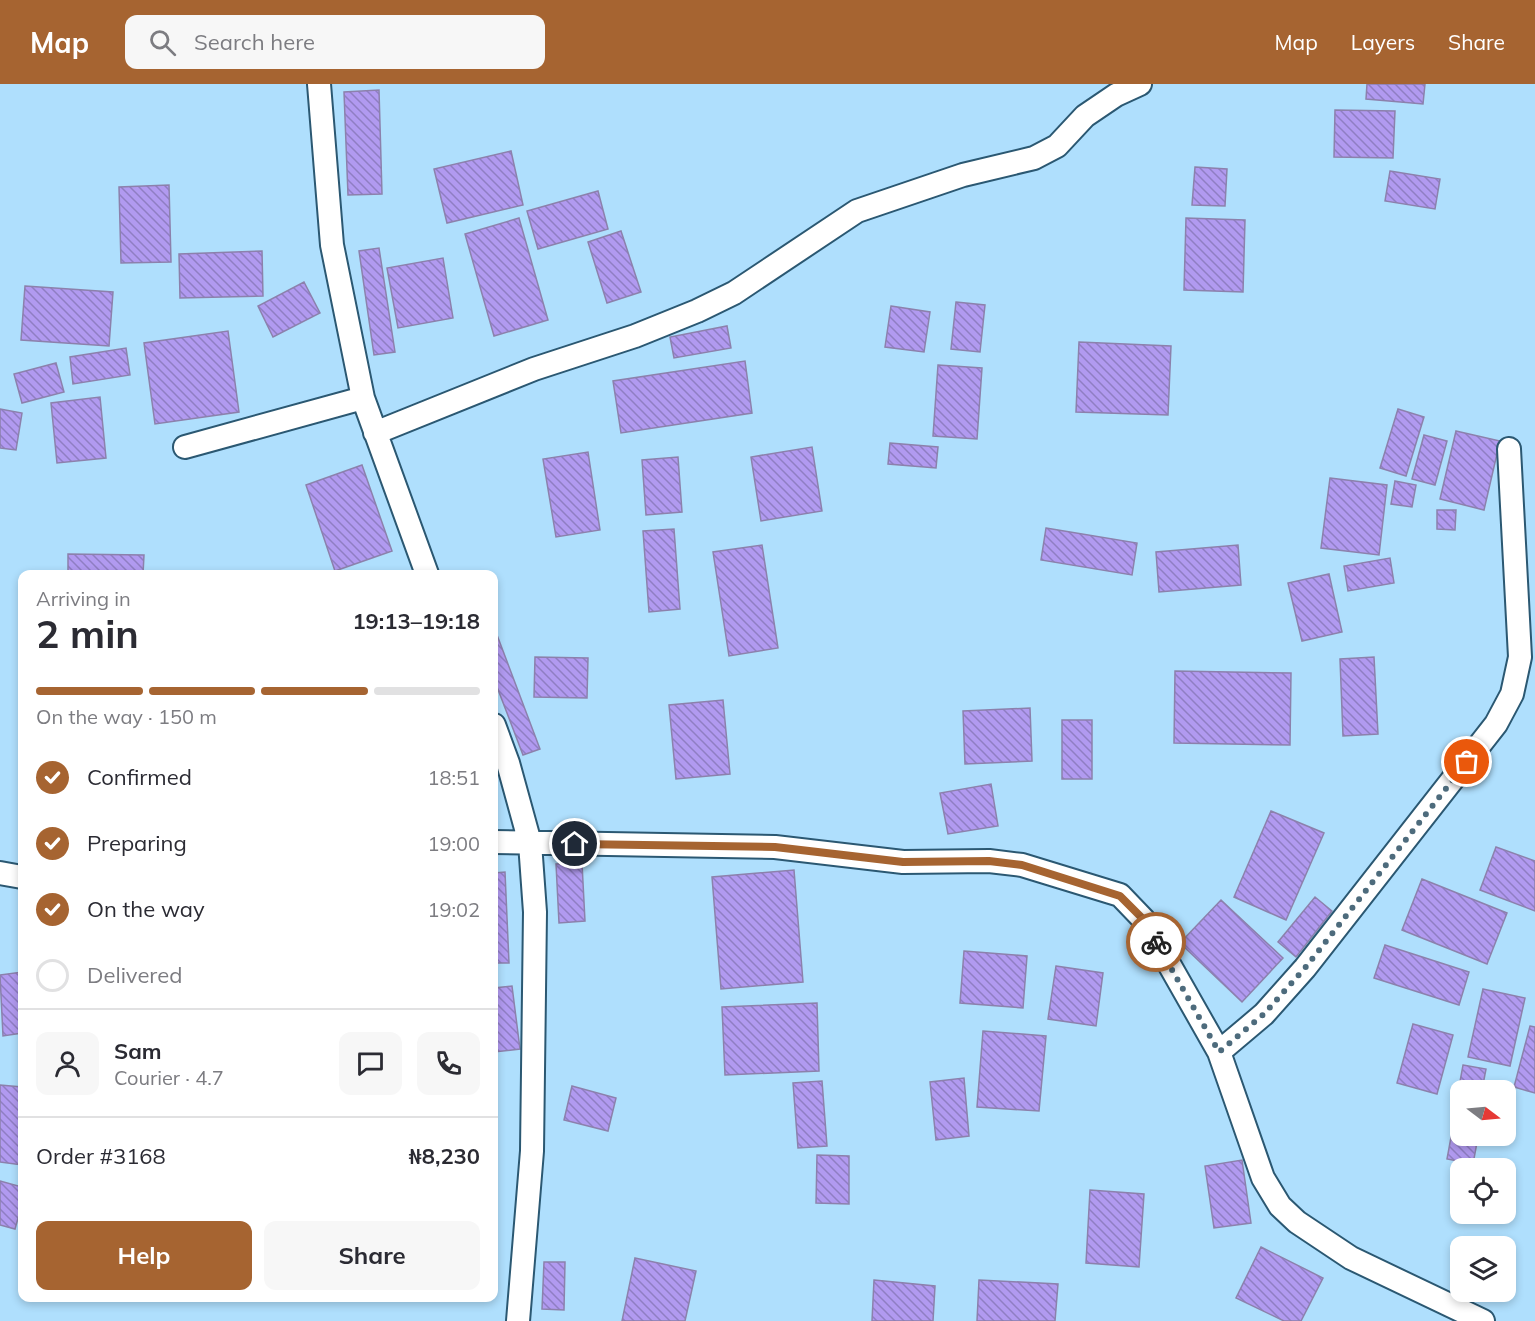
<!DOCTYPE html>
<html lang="en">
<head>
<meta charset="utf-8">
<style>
	:root { --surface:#fff; --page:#f7f7f7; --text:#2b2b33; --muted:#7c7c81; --line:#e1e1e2; --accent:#a66431 }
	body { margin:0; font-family:Mulish,sans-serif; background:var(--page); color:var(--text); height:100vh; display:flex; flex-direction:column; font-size:22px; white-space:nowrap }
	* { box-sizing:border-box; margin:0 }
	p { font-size:20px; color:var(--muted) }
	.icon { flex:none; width:33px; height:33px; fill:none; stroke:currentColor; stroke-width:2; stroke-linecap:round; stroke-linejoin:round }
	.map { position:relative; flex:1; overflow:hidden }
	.details { position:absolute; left:18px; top:486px; width:480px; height:732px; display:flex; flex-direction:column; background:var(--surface); border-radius:12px; box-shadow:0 3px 9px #0003 }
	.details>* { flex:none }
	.needle { width:39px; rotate:106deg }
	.tools { position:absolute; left:1450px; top:996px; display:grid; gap:12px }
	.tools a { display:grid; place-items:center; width:66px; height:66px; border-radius:12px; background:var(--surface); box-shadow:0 3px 9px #0003; font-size:30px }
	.pin { position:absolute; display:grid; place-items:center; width:51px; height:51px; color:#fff; margin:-26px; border:3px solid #fff; border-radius:50%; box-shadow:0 2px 6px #0007 }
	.courier { position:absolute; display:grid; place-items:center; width:60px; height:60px; margin:-30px; border:4px solid #a66431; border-radius:50%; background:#fff; color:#222; box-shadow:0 2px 8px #0007 }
	.headline em { font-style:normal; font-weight:700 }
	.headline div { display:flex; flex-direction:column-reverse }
	.headline { display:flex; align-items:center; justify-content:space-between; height:102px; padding:0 18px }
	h1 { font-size:39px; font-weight:700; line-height:45px }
	.bar { display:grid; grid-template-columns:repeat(4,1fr); gap:9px 6px; align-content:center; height:72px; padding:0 18px }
	.bar i { height:8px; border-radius:4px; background:var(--line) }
	.bar .active { background:var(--accent) }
	.bar p { grid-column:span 4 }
	.line { display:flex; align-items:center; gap:15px; padding:0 18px; border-top:2px solid var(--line) }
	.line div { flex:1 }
	.round { display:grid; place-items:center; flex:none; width:63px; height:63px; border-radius:12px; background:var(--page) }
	ol { padding:0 18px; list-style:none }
	li { display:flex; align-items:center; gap:18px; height:66px }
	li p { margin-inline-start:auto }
	li .icon { padding:6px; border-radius:50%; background:var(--accent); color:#fff; stroke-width:4 }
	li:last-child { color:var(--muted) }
	li i { width:33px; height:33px; border:3px solid var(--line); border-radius:50% }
	.button { display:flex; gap:12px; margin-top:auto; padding:12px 18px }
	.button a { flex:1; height:69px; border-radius:12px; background:var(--accent); color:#fff; font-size:24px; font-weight:700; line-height:69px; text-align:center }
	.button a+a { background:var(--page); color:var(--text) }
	header { display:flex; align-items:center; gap:36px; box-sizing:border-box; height:84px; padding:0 30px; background:var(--accent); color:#fff }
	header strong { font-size:28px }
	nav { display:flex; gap:33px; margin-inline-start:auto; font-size:21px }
	.search { width:420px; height:54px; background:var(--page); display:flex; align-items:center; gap:15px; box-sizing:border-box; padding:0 21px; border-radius:12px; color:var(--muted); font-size:22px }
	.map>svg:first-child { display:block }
	.building { fill:url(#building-back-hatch); stroke:#8c81ac; stroke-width:1.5 }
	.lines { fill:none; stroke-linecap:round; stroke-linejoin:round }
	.street-casing { stroke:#2b5872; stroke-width:26 }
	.street { stroke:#fff; stroke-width:22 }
	.done { stroke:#4d6b7c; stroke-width:6; stroke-dasharray:0 10.8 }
	.route { stroke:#a66431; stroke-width:8 }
</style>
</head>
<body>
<header>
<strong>Map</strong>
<div class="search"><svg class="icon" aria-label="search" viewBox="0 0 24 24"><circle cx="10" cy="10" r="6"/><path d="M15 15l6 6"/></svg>Search here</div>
<nav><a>Map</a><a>Layers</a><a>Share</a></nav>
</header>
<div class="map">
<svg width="1535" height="1237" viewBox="0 0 1535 1237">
	<defs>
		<pattern id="building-back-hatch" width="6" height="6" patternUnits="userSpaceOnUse" patternTransform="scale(1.5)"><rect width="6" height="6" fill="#b19af0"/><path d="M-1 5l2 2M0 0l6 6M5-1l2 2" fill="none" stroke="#8f7ec3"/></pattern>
	</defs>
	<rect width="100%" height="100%" fill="#afdffd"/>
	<!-- building -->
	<path class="building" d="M1367,0H1425L1423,20L1366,15Z
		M379,6L382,110L348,111L344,8Z
		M1335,26L1395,27L1393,74L1334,73Z
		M511,67L523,121L447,139L434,85Z
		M1195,83L1227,85L1225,122L1192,121Z
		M1390,87L1440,95L1435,125L1385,117Z
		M169,101L171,178L121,179L119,103Z
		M598,107L608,145L538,165L527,127Z
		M519,134L548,236L494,252L465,150Z
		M1186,134L1245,136L1243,208L1184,206Z
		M621,147L641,208L607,219L588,158Z
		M379,164L395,268L374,271L359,167Z
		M262,167L263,212L180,214L179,170Z
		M443,174L453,234L398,244L387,184Z
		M304,198L320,229L273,253L258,222Z
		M25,202L113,208L109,262L21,256Z
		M956,218L985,221L980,268L951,265Z
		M891,222L930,228L924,268L885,263Z
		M727,242L731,264L674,274L670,253Z
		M228,247L239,328L155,340L144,259Z
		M1079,258L1171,262L1168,331L1076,328Z
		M126,264L130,291L73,300L70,273Z
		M745,277L752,329L621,349L613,297Z
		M56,279L64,308L22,319L14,290Z
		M938,281L982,284L977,355L933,352Z
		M100,313L106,374L57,379L51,319Z
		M0,325L22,329L16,366L0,364Z
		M1398,325L1424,333L1406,392L1380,384Z
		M1456,347L1500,357L1484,426L1440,415Z
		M1424,351L1447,357L1435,401L1412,395Z
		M890,359L938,363L936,384L888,380Z
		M812,363L822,427L761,437L751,373Z
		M588,368L600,446L556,453L543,375Z
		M678,373L682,428L646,431L642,376Z
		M362,381L392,467L335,487L306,401Z
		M1330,394L1387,401L1379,471L1321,464Z
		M1395,397L1416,401L1412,423L1391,420Z
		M1437,426H1456L1455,446L1437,445Z
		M1046,444L1137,459L1132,491L1041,476Z
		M674,445L680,525L649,528L643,447Z
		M762,461L778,564L729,572L713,468Z
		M1238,461L1241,501L1159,508L1156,468Z
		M68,470L144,471L143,490H68Z
		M1390,474L1394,499L1348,507L1344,482Z
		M1329,490L1342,548L1302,557L1288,499Z
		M494,543L540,665L523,671L494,595Z
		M535,573L588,574L587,614L534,613Z
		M1374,573L1378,650L1343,652L1340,575Z
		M1175,587L1291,589L1290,661L1174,659Z
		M723,616L730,690L676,695L669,621Z
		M1030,624L1032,677L965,680L963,627Z
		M1062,636H1092V695H1062Z
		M991,700L998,742L948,750L940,709Z
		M1271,727L1324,749L1286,836L1234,813Z
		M1496,763L1535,777V827L1480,806Z
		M582,779L585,837L559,839L556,780Z
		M794,786L803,898L721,905L712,793Z
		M505,788L509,879H494V789Z
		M1422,795L1507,829L1487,880L1402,846Z
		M1315,813L1332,827L1296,873L1278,858Z
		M1221,816L1283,874L1242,918L1180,859Z
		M1385,861L1469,888L1459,921L1374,894Z
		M964,867L1027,872L1023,924L960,919Z
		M1056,882L1103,889L1096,942L1048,935Z
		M22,888V949L3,952L0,891Z
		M512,902L520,965L494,968V904Z
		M1483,905L1525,914L1510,982L1468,973Z
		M817,919L819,987L725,991L722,923Z
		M1413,940L1453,951L1437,1010L1397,999Z
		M1530,942L1535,943V1009L1514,1003Z
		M983,947L1046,952L1039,1027L977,1023Z
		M1463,981L1486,985L1482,1006H1461V1026L1455,1025Z
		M964,994L969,1052L936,1056L930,998Z
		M822,997L827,1062L798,1064L793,999Z
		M0,1001L22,1003V1081L0,1078Z
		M572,1002L616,1014L608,1047L564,1036Z
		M1452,1048L1478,1053L1473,1080L1447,1075Z
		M817,1071L849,1072V1120L816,1119Z
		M1242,1076L1251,1139L1214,1144L1205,1082Z
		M0,1097L22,1103V1120L15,1145L0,1141Z
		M1090,1106L1144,1110L1139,1183L1086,1179Z
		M1261,1163L1323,1194L1301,1237H1284L1236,1214Z
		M635,1174L696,1187L685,1237H622Z
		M544,1178H565L564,1226L542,1225Z
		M874,1196L935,1202L933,1237H872Z
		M979,1196L1058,1200L1055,1237H977Z"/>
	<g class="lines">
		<defs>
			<path id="street" d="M319,0L332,161L363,314L427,490
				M375,349L534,285L635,252L697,227L734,209L857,127L963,91L1034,74L1057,62L1085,32L1116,11L1140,0
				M185,363L363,314
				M494,641L508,679L530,759L535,828L532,1067L518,1237
				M494,758L775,763L903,778L989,777L1022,781L1120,811L1144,836L1219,968L1263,1094L1280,1122L1297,1138L1351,1174L1483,1237
				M0,789L22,793
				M1219,968L1264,930L1305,884L1496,640L1512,610L1520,573L1509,365"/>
		</defs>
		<!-- street casing -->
		<use href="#street" class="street-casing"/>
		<!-- street -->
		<use href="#street" class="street"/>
	</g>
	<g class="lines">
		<!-- done -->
		<path class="done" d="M1156,858L1219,968L1264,930L1305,884L1467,678"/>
		<!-- route -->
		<path class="route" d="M575,760L775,763L903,778L989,777L1022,781L1120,812L1144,836L1156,858"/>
	</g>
</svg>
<div class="tools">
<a><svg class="needle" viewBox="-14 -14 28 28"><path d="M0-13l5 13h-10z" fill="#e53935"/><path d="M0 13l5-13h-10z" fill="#7c7c81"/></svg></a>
<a><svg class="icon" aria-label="locate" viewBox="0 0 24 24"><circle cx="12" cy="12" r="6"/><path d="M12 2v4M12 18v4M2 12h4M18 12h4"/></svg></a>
<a><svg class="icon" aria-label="layers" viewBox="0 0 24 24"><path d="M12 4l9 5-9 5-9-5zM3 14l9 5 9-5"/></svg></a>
</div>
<div class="pin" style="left:1467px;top:678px;background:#ea580c"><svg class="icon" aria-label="bag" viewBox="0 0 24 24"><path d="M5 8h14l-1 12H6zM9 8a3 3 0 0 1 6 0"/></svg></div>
<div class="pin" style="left:575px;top:760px;background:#1f2937"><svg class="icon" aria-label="home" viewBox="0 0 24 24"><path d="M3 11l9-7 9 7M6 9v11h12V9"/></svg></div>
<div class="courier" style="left:1156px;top:858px"><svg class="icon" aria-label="bike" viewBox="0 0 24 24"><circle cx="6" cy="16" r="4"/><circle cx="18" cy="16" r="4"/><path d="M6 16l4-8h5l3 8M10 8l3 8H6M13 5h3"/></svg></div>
<section class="details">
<div class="headline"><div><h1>2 min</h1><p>Arriving in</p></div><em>19:13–19:18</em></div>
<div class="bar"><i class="active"></i><i class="active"></i><i class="active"></i><i></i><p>On the way · 150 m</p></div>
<ol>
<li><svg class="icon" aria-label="check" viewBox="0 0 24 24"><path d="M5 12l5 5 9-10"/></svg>Confirmed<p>18:51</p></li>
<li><svg class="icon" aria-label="check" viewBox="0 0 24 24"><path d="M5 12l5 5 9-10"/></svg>Preparing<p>19:00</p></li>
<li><svg class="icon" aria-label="check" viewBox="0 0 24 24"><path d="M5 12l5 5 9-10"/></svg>On the way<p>19:02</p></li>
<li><i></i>Delivered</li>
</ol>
<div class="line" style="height:108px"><a class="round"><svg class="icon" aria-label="person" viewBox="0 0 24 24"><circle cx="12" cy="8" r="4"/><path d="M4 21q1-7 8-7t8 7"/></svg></a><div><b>Sam</b><p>Courier · 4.7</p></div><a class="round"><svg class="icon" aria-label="chat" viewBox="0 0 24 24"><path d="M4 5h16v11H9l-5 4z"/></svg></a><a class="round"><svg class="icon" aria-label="phone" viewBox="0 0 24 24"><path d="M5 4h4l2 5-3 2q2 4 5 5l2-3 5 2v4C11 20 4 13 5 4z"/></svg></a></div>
<div class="line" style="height:78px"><div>Order #3168</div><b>₦8,230</b></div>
<div class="button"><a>Help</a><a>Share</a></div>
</section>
</div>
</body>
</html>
